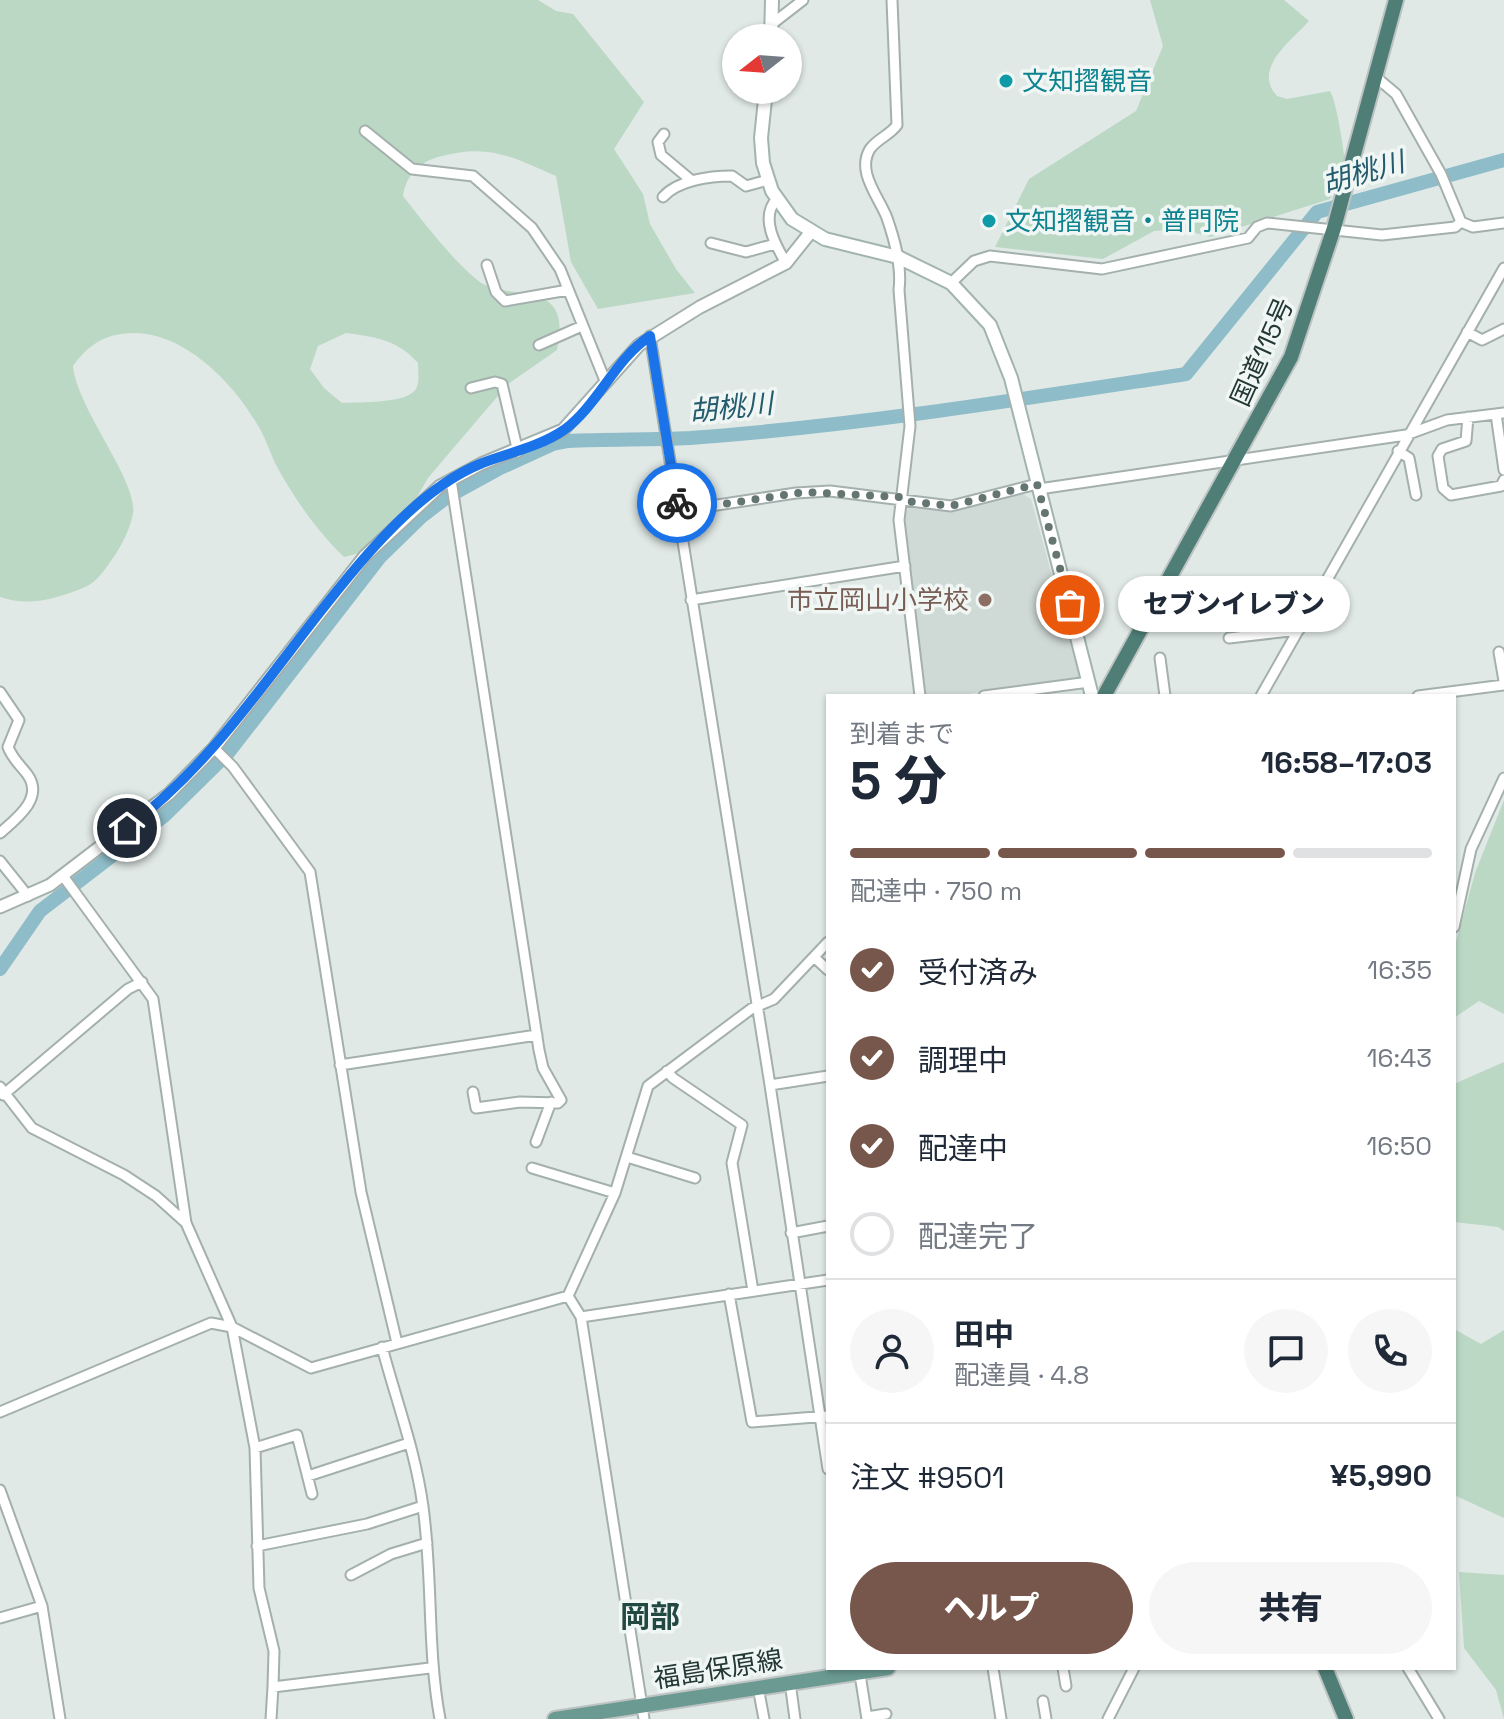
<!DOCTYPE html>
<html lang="ja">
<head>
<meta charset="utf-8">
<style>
	:root { --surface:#fff; --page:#f6f6f7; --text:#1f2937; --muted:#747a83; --line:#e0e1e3; --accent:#77564c }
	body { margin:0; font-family:"Space Grotesk","Noto Sans JP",sans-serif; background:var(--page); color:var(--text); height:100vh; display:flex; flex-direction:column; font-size:30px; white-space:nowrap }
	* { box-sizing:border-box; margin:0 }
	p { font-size:26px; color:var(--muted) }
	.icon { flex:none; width:44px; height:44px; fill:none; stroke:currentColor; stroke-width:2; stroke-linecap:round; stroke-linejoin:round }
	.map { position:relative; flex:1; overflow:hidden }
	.panel { position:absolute; left:826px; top:694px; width:630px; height:976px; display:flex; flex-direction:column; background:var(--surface); border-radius:0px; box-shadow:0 2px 6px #0004 }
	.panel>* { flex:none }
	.needle { width:52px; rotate:253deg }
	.tools { position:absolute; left:722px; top:24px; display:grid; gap:16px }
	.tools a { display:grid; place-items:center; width:80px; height:80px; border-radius:50%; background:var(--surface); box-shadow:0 2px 6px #0004; font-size:40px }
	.pin { position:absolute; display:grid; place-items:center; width:68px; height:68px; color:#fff; margin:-34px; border:4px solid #fff; border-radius:50%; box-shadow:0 2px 8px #0007 }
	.courier { position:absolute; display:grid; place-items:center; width:80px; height:80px; margin:-40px; border:6px solid #1a73e8; border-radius:50%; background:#fff; color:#222; box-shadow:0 2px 10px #0007 }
	.bubble { position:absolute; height:56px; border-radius:28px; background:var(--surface); box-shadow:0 2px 6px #0004; font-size:26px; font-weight:800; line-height:56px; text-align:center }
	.head em { font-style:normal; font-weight:800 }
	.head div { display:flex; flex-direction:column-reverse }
	.head { display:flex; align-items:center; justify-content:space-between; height:136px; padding:0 24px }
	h1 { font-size:52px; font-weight:800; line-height:60px }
	.bar { display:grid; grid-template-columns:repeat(4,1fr); gap:12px 8px; align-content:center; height:96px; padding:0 24px }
	.bar i { height:10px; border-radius:6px; background:var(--line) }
	.bar .selected { background:var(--accent) }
	.bar p { grid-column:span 4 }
	.line { display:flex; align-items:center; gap:20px; padding:0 24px; border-top:2px solid var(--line) }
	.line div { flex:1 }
	.round { display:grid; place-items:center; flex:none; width:84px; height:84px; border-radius:42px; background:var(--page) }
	ol { padding:0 24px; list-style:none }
	li { display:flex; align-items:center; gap:24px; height:88px }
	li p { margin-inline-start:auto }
	li .icon { padding:8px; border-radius:50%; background:var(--accent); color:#fff; stroke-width:4 }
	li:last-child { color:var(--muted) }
	li i { width:44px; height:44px; border:4px solid var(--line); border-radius:50% }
	.primary-button { display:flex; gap:16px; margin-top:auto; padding:16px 24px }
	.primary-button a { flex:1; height:92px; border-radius:48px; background:var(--accent); color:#fff; font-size:32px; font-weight:800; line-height:92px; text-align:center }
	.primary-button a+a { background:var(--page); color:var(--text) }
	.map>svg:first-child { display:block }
	.built { fill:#cfd9d5 }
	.green { fill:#bbd8c5; fill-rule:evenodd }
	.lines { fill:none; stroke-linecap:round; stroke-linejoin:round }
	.river { stroke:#8ebcc9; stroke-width:14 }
	.minor-casing { stroke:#a4b0ad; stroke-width:13 }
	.tertiary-casing { stroke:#a4b0ad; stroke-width:15 }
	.secondary-casing { stroke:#a1b4ae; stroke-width:16 }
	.primary-casing { stroke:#bdc3c2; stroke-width:18 }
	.trunk-casing { stroke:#bdc3c2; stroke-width:18 }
	.minor { stroke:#fff; stroke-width:9 }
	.tertiary { stroke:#fff; stroke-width:11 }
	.secondary { stroke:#fff; stroke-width:12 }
	.primary { stroke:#6a9a91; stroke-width:14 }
	.trunk { stroke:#4e7e76; stroke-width:14 }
	.done { stroke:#657672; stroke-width:8; stroke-dasharray:0 14.4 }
	.route { stroke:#1a73e8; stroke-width:10 }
	.culture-dot { fill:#0f9aa8; stroke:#f0f6f4; stroke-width:3 }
	.education-dot { fill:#8d6e63; stroke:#f0f6f4; stroke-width:3 }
	.labels { text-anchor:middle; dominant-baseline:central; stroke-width:7; stroke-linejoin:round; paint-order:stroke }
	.culture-label { font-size:26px; fill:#0d838f; stroke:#f0f6f4; text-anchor:start }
	.street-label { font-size:26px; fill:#233834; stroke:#f0f6f4 }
	.education-label { font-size:26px; fill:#785e54; stroke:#f0f6f4; text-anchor:end }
	.water-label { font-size:28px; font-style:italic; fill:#245c6d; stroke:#f0f6f4 }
	.quarter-label { font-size:30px; font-weight:bold; fill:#214841; stroke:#f0f6f4 }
</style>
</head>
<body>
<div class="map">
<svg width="1504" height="1719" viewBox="0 0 1504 1719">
	<rect width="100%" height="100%" fill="#e0e9e6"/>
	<!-- built -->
	<path class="built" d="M1022,493L1031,499L1080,678L954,696H923L904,511L911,507L945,511Z"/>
	<!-- green -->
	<path class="green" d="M0,0H538L556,11L573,14L644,102L614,149L643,194L650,224L676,269L695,293L598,309L571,262L556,176C509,156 489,143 438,157C418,163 406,176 403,196C425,224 449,256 476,279C505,305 574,273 557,350L508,384L428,478L390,545L344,557C317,531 293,497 275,463C269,450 265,436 257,424C233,382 184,333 134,333C106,333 89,344 73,366C77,409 138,481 133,513C131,527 121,547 113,558C104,570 98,582 83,588C55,599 29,607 0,597ZM346,333C376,337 398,340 418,363C418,372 420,382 416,389C407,404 358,402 342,403L324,388L310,369L318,346Z
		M1150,0H1284L1309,21C1291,41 1252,69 1277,96L1287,99L1330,91C1337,102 1345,157 1346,173L1330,199L1210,237L1182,229L1154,231L1103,259L995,247L1029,179L1136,111L1163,46Z
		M1504,800V1014L1479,1001L1454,1018V949L1475,873Z
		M1504,1062V1231L1498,1227L1454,1222V1084Z
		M1454,1329L1481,1344L1504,1330V1518L1454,1495Z
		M1459,1572L1504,1575V1719L1496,1690L1464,1648Z"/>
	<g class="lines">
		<!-- river -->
		<path class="river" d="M0,969L40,911L164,816L228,753L380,557L421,517L447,497L498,469L553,444L568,441C609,439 649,440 690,438C856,426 1022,399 1186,374L1317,212L1504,160"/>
		<defs>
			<path id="minor" d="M892,0L897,125C890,135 877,139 870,149C856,172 879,197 887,218C895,241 902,266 899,290L910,426L899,520L920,696
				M772,24L803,0
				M1377,78L1396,94L1441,174L1461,222L1473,227L1504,223
				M365,131L412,169L473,176L532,228L560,269L606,383
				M664,134L658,142L661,155L692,181
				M663,197C678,180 710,176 732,176L746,186L768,180
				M777,199C759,217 776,246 786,263
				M711,243L746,252L775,244
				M487,265L496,292L505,301L568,290
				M951,283L974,261L990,256L1102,269L1248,238L1257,227L1267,223L1382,235L1455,227L1461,222
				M1467,332L1482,340L1504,329
				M650,336L770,1085
				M539,345L582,326
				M471,388L495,382L502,384L518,452
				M1496,414L1504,470
				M1468,417L1466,441L1442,449L1438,456L1443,488L1451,495L1501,486L1504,480
				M1398,451L1409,458L1416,495
				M451,480L539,1050L543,1068L561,1100L558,1103L520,1102L476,1108L473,1092
				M1039,489L1406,435L1447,420L1504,413
				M678,511L796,493L830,491L951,506L1037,484
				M691,600L905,566
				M1229,638L1299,630
				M1499,652L1504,681
				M1160,658L1165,696
				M0,692L19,720L8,747C12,758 20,765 27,774C45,798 16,819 0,833
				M984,696L1089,682
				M1261,696L1504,268
				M1418,696L1504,685
				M214,748L233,767L310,872L361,1192L397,1343
				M0,861L28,896
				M63,876L153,999L186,1223L232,1327L255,1448L259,1588L274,1651L273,1687L430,1668
				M1454,927L1471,849L1504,778
				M815,958L828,970
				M340,1065L537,1035
				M667,1071L673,1078L742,1125L732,1163L753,1291
				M828,1076L770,1085L828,1469
				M0,1087L32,1128L124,1175L156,1196L186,1223
				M3,1095L128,989L142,982
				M536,1142L551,1102
				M627,1157L695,1178
				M532,1168L615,1193
				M791,1233L828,1226
				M729,1294L752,1422L828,1416
				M568,1296L615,1193L648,1086L751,1009L774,999L828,942
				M581,1317L644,1719
				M382,1347C396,1400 416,1453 423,1507C433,1578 427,1649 440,1719
				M0,1412L211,1323L232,1327L311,1368L568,1296L581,1317L828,1280
				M255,1448L297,1435L312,1494
				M308,1476L409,1443
				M0,1490L42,1606L60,1719
				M257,1546L367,1524L423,1506
				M351,1575L391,1554L427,1543
				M0,1618L42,1606
				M859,1668L867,1719
				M993,1668L1001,1719
				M1063,1668L1066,1686
				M1408,1668L1439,1719
				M790,1682L795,1719
				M758,1687L764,1719
				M1043,1701L1046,1719
				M867,1717L886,1714
				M271,1719L273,1687
				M1108,1719L1134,1668"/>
			<path id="tertiary" d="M0,907L50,885L169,794L214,748L365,556L440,486L481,464L563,430L639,345L700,307L786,263L810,233"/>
			<path id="secondary" d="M771,38L772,0
				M766,90L761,138L763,163L772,191L792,219L825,239L898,257L951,283L990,325L1011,378L1092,696"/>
			<path id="primary" d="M555,1719L888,1668"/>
			<path id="trunk" d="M1104,696L1291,357L1334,228L1396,0
				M1325,1668L1346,1719"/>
		</defs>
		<!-- minor casing -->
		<use href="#minor" class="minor-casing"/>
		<!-- tertiary casing -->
		<use href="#tertiary" class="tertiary-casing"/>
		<!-- secondary casing -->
		<use href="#secondary" class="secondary-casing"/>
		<!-- primary casing -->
		<use href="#primary" class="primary-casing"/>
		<!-- trunk casing -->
		<use href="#trunk" class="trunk-casing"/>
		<!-- minor -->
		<use href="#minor" class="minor"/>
		<!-- tertiary -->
		<use href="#tertiary" class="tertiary"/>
		<!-- secondary -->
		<use href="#secondary" class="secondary"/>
		<!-- primary -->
		<use href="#primary" class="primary"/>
		<!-- trunk -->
		<use href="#trunk" class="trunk"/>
	</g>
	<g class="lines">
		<!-- done -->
		<path class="done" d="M677,503L678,511L804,492L900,497L905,501L951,506L1037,484L1070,605"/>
		<!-- route -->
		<path class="route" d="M127,828C229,752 290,639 375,546C403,515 441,480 480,464C508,453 539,447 564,430C598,405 615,359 650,336L677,503"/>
	</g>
	<!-- markers -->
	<g class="culture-dot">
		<circle cx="1006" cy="81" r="8"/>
		<circle cx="989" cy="221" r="8"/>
	</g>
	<circle class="education-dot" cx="985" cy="600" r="8"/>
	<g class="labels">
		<!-- culture labels -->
		<g class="culture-label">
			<text x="1022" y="81">文知摺観音</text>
			<text x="1005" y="221">文知摺観音・普門院</text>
		</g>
		<!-- street labels -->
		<g class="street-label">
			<text transform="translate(1262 352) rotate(-66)">国道115号</text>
			<text transform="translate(718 1669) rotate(-9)">福島保原線</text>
		</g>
		<!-- education labels -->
		<g class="education-label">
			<text x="969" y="600">市立岡山小学校</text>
		</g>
		<!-- water labels -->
		<g class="water-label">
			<text transform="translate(1363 172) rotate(-16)">胡桃川</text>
			<text transform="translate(731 407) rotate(-6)">胡桃川</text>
		</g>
		<!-- quarter labels -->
		<g class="quarter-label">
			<text x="650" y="1616">岡部</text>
		</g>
	</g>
</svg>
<div class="tools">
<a><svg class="needle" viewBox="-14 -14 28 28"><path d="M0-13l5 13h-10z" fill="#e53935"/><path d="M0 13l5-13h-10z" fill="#747a83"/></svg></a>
</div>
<div class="pin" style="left:1070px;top:605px;background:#ea580c"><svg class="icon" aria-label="bag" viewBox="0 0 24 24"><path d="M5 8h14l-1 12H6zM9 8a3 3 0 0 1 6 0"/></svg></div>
<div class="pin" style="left:127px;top:828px;background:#1f2937"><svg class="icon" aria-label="home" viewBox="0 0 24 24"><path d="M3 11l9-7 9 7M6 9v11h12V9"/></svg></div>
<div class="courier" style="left:677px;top:503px"><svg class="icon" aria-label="bike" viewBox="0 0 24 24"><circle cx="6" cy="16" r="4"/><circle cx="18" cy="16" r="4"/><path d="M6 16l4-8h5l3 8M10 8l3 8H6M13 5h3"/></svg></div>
<div class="bubble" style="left:1118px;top:576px;width:232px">セブンイレブン</div>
<section class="panel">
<div class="head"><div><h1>5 分</h1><p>到着まで</p></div><em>16:58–17:03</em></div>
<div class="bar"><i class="selected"></i><i class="selected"></i><i class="selected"></i><i></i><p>配達中 · 750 m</p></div>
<ol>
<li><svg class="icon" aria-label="check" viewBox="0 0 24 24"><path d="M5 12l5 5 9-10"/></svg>受付済み<p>16:35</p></li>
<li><svg class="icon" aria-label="check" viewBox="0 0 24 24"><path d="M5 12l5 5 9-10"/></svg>調理中<p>16:43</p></li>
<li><svg class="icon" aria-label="check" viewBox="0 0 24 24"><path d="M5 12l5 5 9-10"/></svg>配達中<p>16:50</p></li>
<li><i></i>配達完了</li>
</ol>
<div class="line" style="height:144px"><a class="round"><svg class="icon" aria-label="person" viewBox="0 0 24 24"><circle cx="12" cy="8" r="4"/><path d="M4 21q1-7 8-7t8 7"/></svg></a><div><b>田中</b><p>配達員 · 4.8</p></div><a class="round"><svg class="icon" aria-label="chat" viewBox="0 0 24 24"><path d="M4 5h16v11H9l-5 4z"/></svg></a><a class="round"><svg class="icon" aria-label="phone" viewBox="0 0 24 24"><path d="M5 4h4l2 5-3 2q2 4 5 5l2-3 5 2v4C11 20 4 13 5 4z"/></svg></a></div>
<div class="line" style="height:104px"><div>注文 #9501</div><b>¥5,990</b></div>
<div class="primary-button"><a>ヘルプ</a><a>共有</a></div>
</section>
</div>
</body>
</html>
